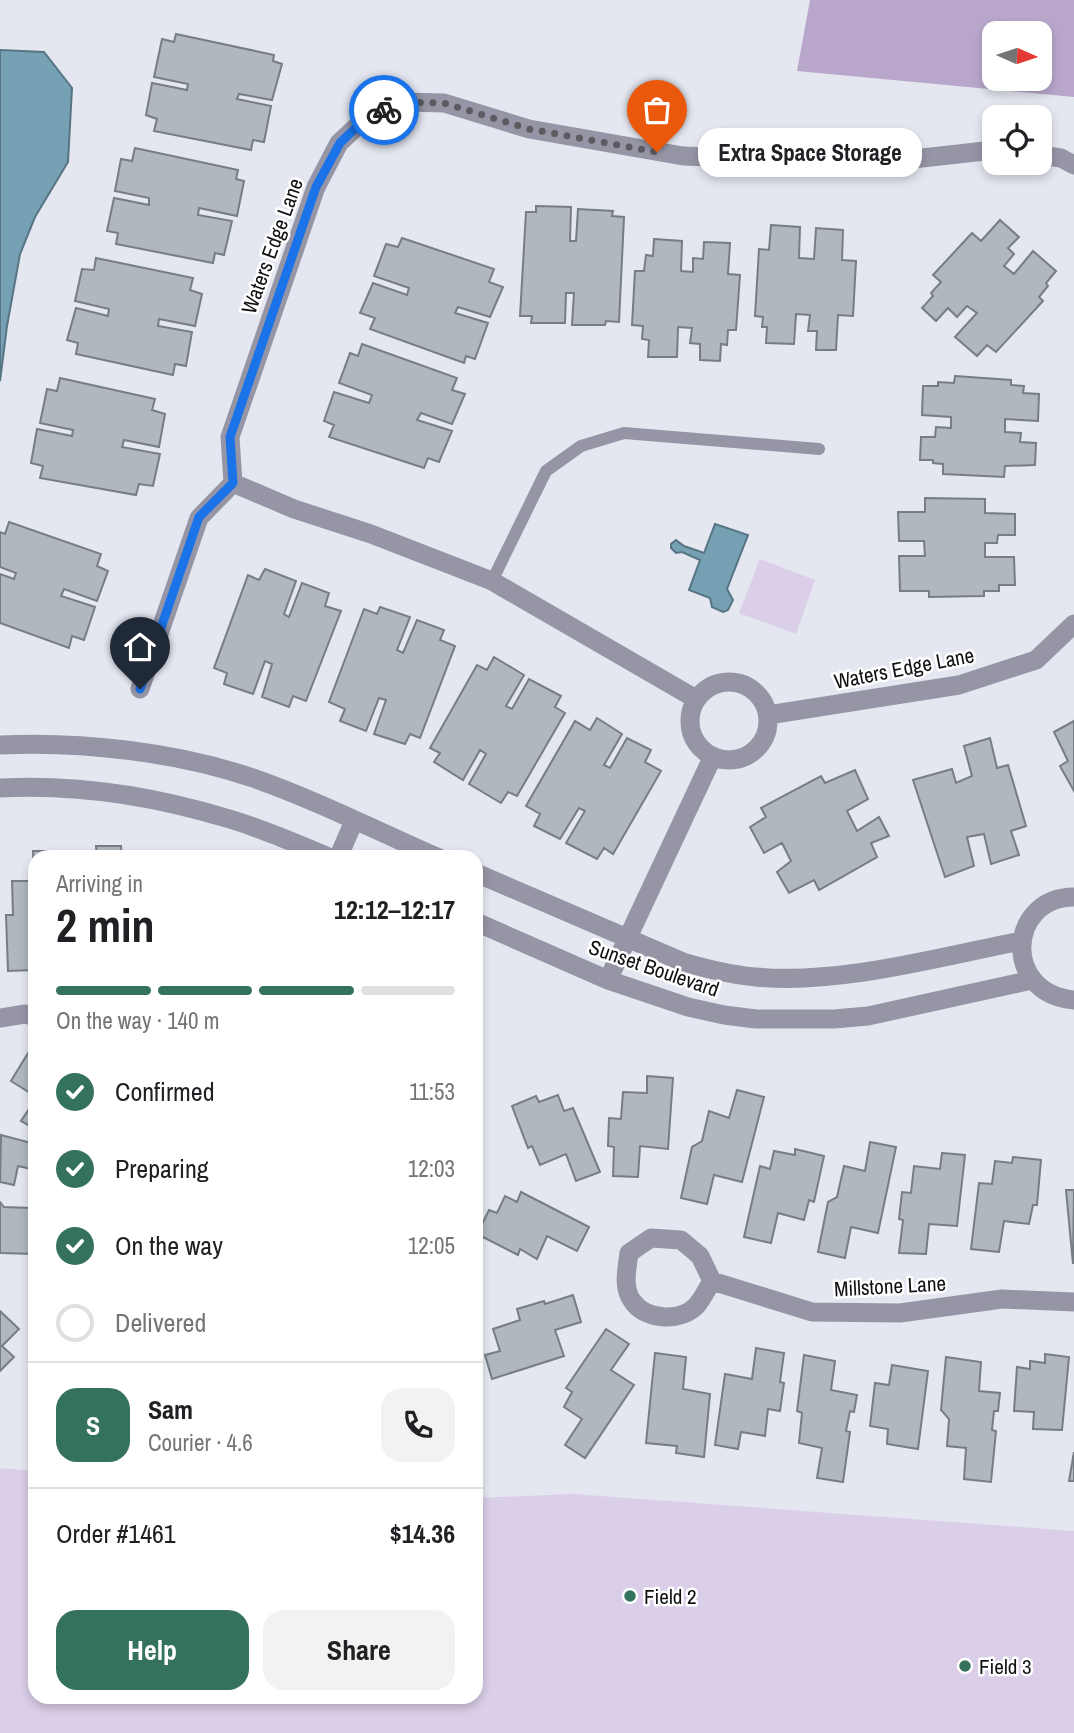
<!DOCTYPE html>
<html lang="en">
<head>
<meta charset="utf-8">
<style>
	:root { --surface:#fff; --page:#f2f2f2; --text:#202124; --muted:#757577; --line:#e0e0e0; --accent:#35725d }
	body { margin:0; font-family:"Archivo Narrow",sans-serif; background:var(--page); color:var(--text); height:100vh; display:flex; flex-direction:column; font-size:26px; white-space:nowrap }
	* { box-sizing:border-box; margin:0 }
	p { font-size:23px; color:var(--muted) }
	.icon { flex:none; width:38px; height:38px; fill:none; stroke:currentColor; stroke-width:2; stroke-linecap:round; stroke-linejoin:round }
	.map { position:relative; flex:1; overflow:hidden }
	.details { position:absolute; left:28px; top:850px; width:455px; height:854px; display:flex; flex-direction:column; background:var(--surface); border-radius:21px; box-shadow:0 4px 10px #0003 }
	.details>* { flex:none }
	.needle { width:46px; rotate:93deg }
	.controls { position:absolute; left:982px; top:21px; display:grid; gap:14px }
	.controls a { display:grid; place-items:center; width:70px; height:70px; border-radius:14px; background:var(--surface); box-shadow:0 4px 10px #0003; font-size:35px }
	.pin { position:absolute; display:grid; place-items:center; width:60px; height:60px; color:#fff; margin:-72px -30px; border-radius:50% 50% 50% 0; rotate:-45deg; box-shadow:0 0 7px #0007 }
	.pin .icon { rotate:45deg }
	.courier { position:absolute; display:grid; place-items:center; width:70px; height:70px; margin:-35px; border:5px solid #1a73e8; border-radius:50%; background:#fff; color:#222; box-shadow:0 2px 9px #0007 }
	.bubble { position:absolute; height:49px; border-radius:21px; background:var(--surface); box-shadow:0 4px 10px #0003; font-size:23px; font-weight:800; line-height:49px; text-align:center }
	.overview em { font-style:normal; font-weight:800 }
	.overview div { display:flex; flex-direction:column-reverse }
	.overview { display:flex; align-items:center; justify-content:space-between; height:119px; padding:0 28px }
	h1 { font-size:46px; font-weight:800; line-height:52px }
	.bar { display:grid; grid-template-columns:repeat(4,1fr); gap:10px 7px; align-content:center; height:84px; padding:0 28px }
	.bar i { height:9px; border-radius:5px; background:var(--line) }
	.bar .selected { background:var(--accent) }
	.bar p { grid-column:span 4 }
	.line { display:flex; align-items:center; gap:18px; padding:0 28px; border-top:2px solid var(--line) }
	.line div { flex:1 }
	.round { display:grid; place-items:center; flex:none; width:74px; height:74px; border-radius:21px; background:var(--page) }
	ol { padding:0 28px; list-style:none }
	li { display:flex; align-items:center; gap:21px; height:77px }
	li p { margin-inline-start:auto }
	li .icon { padding:7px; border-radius:50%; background:var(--accent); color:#fff; stroke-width:4 }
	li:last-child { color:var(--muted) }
	li i { width:38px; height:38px; border:4px solid var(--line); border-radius:50% }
	.action { display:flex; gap:14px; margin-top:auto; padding:14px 28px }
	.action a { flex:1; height:80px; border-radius:21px; background:var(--accent); color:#fff; font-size:28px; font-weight:800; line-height:80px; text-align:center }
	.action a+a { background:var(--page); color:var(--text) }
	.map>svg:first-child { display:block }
	.green { fill:#dacee8 }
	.forest { fill:#b8a7cb; fill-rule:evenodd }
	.water { fill:#76a0b3; stroke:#577583; stroke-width:2 }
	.building { fill:#b0b7bd; stroke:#767d83; stroke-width:2 }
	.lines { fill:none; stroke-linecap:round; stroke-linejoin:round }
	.service { stroke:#9695a6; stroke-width:12 }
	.minor { stroke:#9695a6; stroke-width:19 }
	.done { stroke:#5a5c61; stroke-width:7; stroke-dasharray:0 12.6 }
	.route { stroke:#1a73e8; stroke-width:9 }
	.poi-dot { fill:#35725d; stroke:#fff; stroke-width:2.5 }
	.labels { text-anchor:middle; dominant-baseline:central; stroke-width:5; stroke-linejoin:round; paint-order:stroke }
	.street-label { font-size:21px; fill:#101114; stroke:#fff }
	.poi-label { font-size:21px; fill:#101114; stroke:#fff; text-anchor:start }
</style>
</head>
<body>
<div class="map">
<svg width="1074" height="1733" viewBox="0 0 1074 1733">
	<rect width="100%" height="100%" fill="#e4e7f0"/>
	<!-- green -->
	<path class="green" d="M760,559L815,580L796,634L739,613Z
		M0,1468L35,1471V1698H476V1498L573,1494L1074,1531V1733H0Z"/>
	<!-- forest -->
	<path class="forest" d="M810,0H1074V97L797,71ZM994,33H1040V79H994Z"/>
	<!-- water -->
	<path class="water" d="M0,50L44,52L72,88L68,162L35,217L20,254L7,326L0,381Z
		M715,524L748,535L727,589L733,600L728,610L723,612L712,607L710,598L689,590L700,560L682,552L676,553L671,548V544L676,540L684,546L704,553Z"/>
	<!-- building -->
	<path class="building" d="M176,34L274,55L273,61L282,64L272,100L239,94L237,99L271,106L264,142L253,140L251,150L154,131L157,119L146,115L152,83L187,90L188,84L154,77L162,39L174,42Z
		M135,148L238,170L236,179L244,181L237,216L199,208L198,215L232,221L224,255L215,253L213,263L116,244L118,233L107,231L114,198L149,205V198L115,191L121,159L132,161Z
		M536,206L571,207L570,241H576L578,209L613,211L612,216L624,217L619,322L606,321L605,325H572L574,293H566L565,323H531L532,316H520L526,212H536Z
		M1000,220L1019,237L1008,248L1014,254L1004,266L1014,274L1033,251L1056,271L1046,283L1048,286L1039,297L1043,301L996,352L987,345L977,356L955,337L977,313L967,306L957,317L948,308L936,321L922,308L933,296L931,293L941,282L933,275L972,233L981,241Z
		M771,225L800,227L799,258L814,259L816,228L843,230L842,260L856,261L853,316L838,315L836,350H816L817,331H808L810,315L796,314L794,344L766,343L767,327H762L763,317L755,316L759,249L769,250Z
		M402,238L494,269L489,282L503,287L490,317L458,307L455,313L488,323L475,359L466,356L464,363L370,329L375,318L360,313L373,283L407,295L409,288L374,276L386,244L398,247Z
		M654,239L682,241L681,271L693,272V258L703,259L704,242L730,243L728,274L740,275L736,330H728L727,345L721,344L720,361L700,360V344L690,343L692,328L678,327L677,357H648L649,340L642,339L643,326L632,325L635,271H644L646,255L653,256Z
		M96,258L193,278L190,290L202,294L195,326L159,319L158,326L192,332L186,366L175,364L173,375L76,354L78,343L67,340L76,308L108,316L109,309L75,301L82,269L94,270Z
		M362,344L457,378L452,390L465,394L452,424L421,413L417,420L452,431L439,462L428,458L424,468L329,437L334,425L324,421L334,392L369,403L372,395L339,383L350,353L358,356Z
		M955,376L1011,380V385L1024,386L1023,393L1039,394L1038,421L1005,419V432L1021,433L1020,442L1036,443L1035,465L1005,466L1004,477L943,474V464L933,463V460H920L921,437H935L936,427L951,428V417L922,415L923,386H938V382L954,383Z
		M60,378L155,399L152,410L165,414L159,447L124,440L122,447L160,454L153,486L139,484L136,495L40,478L43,466L31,463L37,429L72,436L73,430L40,423L47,389L57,391Z
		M925,498L985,499V513L1015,514V535H998L997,543H985V557H1014L1015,585H999V591H984V596L929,597V591H900L899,556H925L924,541H899L898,512H925Z
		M9,522L101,554L97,566L108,571L97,601L64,589L61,596L95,607L84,640L72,636L69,648L0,623V574L14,579L16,573L0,567V532L5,534Z
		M265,569L296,581L284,614L289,617L302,583L329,593L325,606L341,611L306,701L293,696L289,707L262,697L272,664L265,661L253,694L224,684L227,673L214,668L248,575L259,580Z
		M380,607L410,617L397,650L403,653L417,620L444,630L440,640L455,646L420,738L410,734L405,744L374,734L386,700L379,698L366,731L340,721L345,709L329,702L364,609L377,614Z
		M494,657L524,675L506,706L512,709L529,679L561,696L555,707L565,713L517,796L508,792L501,803L469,784L486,754L480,750L463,780L434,762L440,753L430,748L477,665L487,670Z
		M597,718L622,734L604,765L610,768L627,738L651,750L645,762L661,771L613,854L604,848L597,859L566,843L585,811L579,808L560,839L534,826L540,814L526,806L575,721L590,730Z
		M1074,721V791L1060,766L1068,761L1054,732Z
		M990,738L997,768L1008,765L1026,826L1011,831L1019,855L991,864L984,834L967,837L974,866L945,877L913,780L952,769L956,783L972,776L964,746Z
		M855,770L868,799L847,811L857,831L879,817L889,836L871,843L877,857L819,890L814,880L789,893L777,872L791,861L782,843L764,853L750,827L766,817L761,808L821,776L825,783Z
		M96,846H121L122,858H97Z
		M33,851H58V858H35V970L8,971L6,915H13L12,881H34Z
		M28,1053L35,1057V1096L11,1081Z
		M647,1076L673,1078L668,1149L640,1146L638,1177L613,1176L614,1147L608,1146L609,1118L621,1119L623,1092L647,1093Z
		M737,1090L764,1097L742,1182L714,1175L707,1204L681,1198L692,1147L702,1141L709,1111L729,1118Z
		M558,1095L564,1111L573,1108L600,1172L576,1181L566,1154L540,1165L532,1146L528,1148L512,1106L536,1096L539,1102Z
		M35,1100V1129L21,1121Z
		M1,1135L35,1144V1170L18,1166L14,1185L0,1182Z
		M870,1142L896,1147L878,1233L851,1227L845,1258L818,1252L828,1202L837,1197L844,1166L865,1171Z
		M795,1149L824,1156L814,1202L809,1200L804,1220L778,1213L771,1243L744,1237L760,1166L770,1169L774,1151L795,1155Z
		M942,1153L965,1155L957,1226L929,1224L926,1254L899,1253L903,1220L899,1219L902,1192L911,1193L914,1166L940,1169Z
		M1013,1157L1041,1160L1037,1205H1033L1029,1224L1004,1221L999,1252L971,1249L979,1183L992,1184L995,1161L1012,1163Z
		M1066,1190H1074L1073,1264Z
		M521,1192L589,1227L577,1251L547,1236L537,1259L520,1249L518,1255L477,1234L489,1210L497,1213L505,1196L517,1202Z
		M0,1202L4,1207L32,1208L35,1254L0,1253Z
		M573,1295L581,1322L555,1330L564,1356L492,1379L485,1355L500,1351L493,1329L520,1320L517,1309L544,1301L545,1304Z
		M0,1311L19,1329L2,1346L14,1357L0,1371Z
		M606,1329L629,1344L611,1370L634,1385L585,1458L565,1445L582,1419L564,1407L572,1392L566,1388Z
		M756,1348L784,1353L780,1382L784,1383L780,1411L768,1409L765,1436L741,1432L738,1449L715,1445L725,1374L752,1379Z
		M655,1353L686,1357L683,1389L710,1394L704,1457L676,1453L677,1446L646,1443Z
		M1045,1354L1069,1357L1062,1430L1033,1429L1034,1412L1014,1411L1017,1367L1030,1369V1361L1045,1363Z
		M804,1355L835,1361L831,1390L857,1395L854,1412L850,1411L846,1431L850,1432L843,1482L817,1478L822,1448L799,1443L802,1413L797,1411Z
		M946,1357L981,1362L979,1391L1000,1393L998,1411H994L992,1430L996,1431L991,1482L964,1479L966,1448L947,1446L949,1419L941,1410Z
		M892,1365L928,1371L918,1449L887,1444L888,1429L870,1426L875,1383L889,1385Z
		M1074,1452V1481H1069Z"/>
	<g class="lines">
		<!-- service -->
		<path class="service" d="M492,581L546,471L581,446L624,433L819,449"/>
		<!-- minor -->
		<path class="minor" d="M1040,155L1061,158L1074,165
			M233,483L230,437L316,187L339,143L368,116L405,102L444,103L529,129L683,156L877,163L994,150
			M233,483L294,509L371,534L492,581L696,699
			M690 721a39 39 0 1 1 78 0a39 39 0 1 1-78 0Z
			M140,689L199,518L233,483
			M768,715L959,685L1036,660L1074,624
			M0,745C81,741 176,752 253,778C316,800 377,831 439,858
			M0,788C76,784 153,796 226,818C262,828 297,844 331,858
			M338,858L354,821
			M476,873L683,962C707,969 731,975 756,977C840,985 939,957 1021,941
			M1074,897C1008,897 1001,993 1074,1000
			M476,922L608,980L688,1007L724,1015L756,1019H834L868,1016L1032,980
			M608,980L713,756
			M0,1018L25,1014L35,1017
			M651,1238L681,1240L700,1256L712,1281C707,1289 703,1298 697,1305C682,1322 647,1321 633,1302C622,1288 627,1269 629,1253Z
			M712,1281L812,1312L900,1313L1002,1299L1074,1302"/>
	</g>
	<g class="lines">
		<!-- done -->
		<path class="done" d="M384,110L405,102L444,103L529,129L657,152"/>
		<!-- route -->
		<path class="route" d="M140,689L199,517L233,483L230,437L316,187L340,143L368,116L384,110"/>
	</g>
	<!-- markers -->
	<g class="poi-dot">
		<circle cx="630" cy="1596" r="7"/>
		<circle cx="965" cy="1666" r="7"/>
	</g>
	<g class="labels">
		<!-- street labels -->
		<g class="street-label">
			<text transform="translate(272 246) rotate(-70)">Waters Edge Lane</text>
			<text transform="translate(904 668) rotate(-11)">Waters Edge Lane</text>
			<text transform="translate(654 968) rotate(19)">Sunset Boulevard</text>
			<text transform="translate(890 1286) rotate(-3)">Millstone Lane</text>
		</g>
		<!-- poi labels -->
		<g class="poi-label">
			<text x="644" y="1596">Field 2</text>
			<text x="979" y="1666">Field 3</text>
		</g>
	</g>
</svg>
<div class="controls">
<a><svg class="needle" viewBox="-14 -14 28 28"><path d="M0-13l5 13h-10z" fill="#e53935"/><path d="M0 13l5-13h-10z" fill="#757577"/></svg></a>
<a><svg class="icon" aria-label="locate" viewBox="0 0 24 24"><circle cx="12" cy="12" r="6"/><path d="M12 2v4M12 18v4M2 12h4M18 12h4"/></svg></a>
</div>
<div class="pin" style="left:657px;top:152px;background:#ea580c"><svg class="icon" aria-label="bag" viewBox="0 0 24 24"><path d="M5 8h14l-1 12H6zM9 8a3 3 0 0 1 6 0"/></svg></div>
<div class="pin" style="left:140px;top:689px;background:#1f2937"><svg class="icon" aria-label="home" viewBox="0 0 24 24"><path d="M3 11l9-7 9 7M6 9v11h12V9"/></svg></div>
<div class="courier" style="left:384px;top:110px"><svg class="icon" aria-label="bike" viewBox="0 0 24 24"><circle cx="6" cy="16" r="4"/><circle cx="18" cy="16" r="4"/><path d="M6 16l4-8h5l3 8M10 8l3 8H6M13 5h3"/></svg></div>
<div class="bubble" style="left:698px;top:128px;width:224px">Extra Space Storage</div>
<section class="details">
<div class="overview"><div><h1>2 min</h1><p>Arriving in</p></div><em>12:12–12:17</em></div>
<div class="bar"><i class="selected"></i><i class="selected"></i><i class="selected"></i><i></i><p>On the way · 140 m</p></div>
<ol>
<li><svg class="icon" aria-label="check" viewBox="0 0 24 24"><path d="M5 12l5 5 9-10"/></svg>Confirmed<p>11:53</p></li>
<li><svg class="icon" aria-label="check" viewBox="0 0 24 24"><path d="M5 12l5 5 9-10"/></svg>Preparing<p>12:03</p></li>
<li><svg class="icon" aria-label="check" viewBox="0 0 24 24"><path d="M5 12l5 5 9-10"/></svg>On the way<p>12:05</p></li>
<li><i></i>Delivered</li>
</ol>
<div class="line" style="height:126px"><b class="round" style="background:var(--accent);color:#fff">S</b><div><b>Sam</b><p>Courier · 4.6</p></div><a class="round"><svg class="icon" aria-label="phone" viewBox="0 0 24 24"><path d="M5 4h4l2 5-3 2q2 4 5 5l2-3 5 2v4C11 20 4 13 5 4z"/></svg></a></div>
<div class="line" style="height:91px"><div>Order #1461</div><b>$14.36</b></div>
<div class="action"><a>Help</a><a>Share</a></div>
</section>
</div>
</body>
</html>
